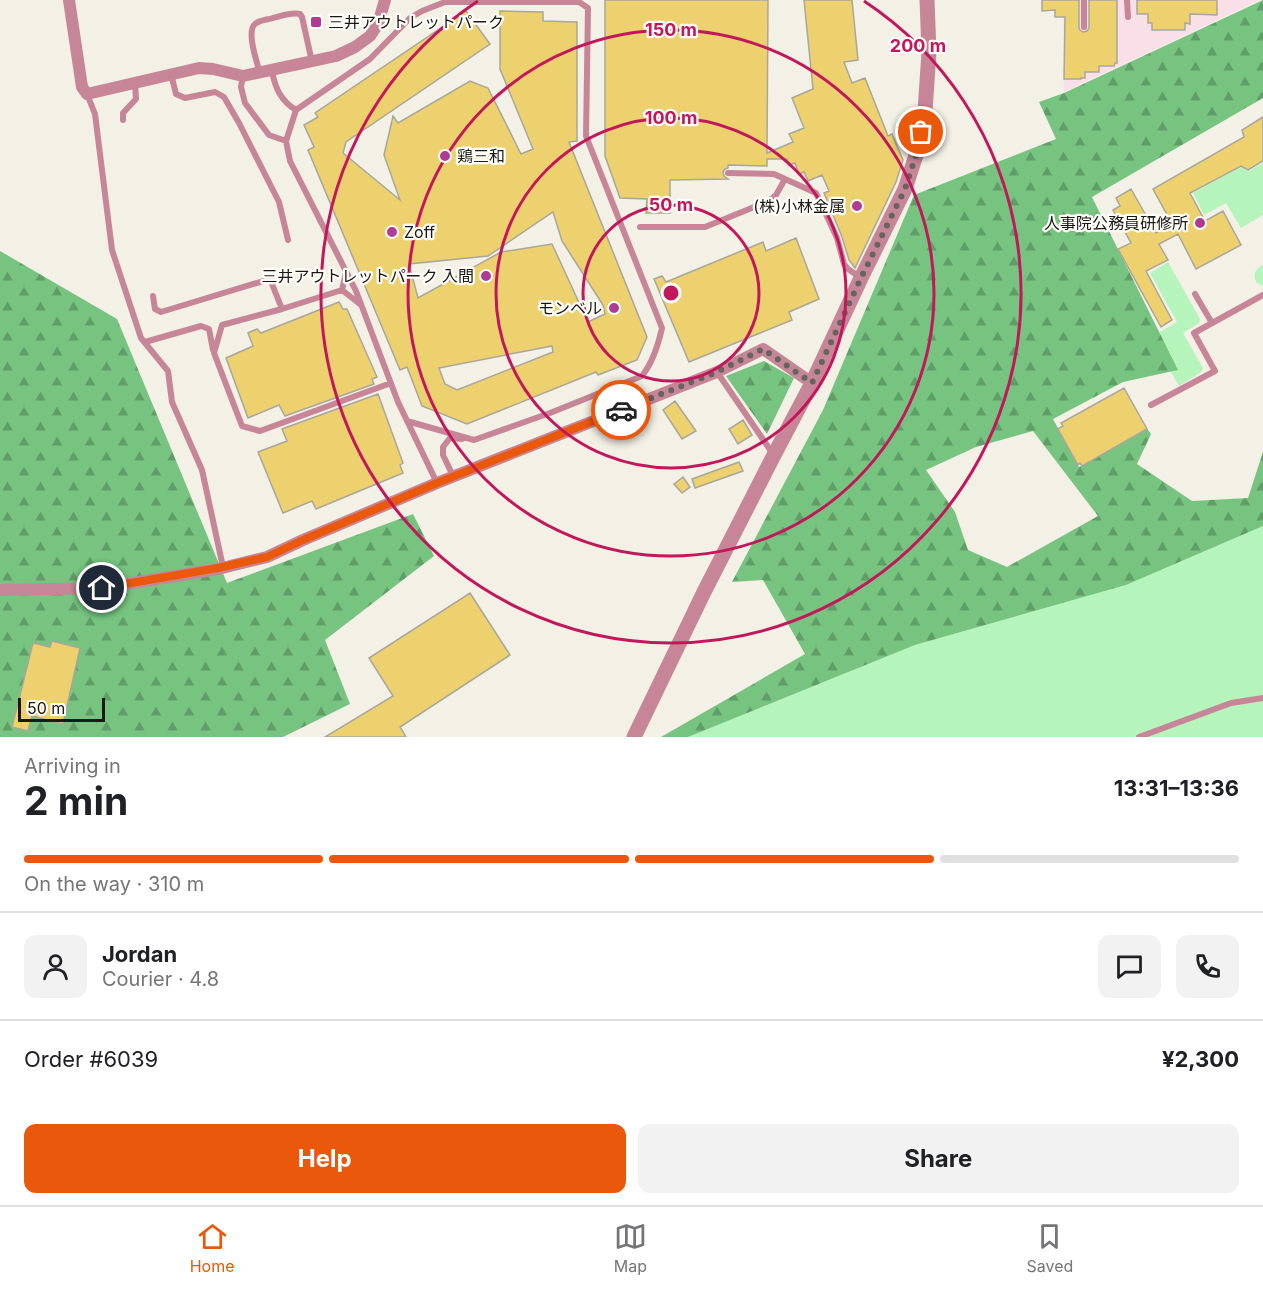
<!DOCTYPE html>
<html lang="en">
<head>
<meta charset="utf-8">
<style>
	:root { --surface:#fff; --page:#f2f2f2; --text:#202124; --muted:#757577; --line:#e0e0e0; --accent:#ea580c }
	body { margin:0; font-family:Inter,"Noto Sans JP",sans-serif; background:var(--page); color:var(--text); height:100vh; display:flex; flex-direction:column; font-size:22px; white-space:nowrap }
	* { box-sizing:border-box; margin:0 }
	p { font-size:20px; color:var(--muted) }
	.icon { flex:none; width:33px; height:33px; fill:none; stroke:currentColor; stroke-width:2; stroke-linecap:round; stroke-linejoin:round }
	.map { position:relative; height:737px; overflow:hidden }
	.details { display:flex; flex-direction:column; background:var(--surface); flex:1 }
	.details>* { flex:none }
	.scale { position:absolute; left:18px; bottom:15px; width:87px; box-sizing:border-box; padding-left:6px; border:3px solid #191814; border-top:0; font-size:16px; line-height:21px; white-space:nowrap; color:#191814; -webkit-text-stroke:4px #fffef9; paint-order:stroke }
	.pin { position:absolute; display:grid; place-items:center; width:51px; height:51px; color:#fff; margin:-26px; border:3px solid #fff; border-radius:50%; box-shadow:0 2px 6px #0007 }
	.courier { position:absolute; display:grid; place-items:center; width:60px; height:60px; margin:-30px; border:4px solid #ea580c; border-radius:50%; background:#fff; color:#222; box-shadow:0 2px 8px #0007 }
	.summary em { font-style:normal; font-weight:700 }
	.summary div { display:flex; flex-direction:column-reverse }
	.summary { display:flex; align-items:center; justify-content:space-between; height:102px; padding:0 24px }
	h1 { font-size:39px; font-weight:700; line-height:45px }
	.bar { display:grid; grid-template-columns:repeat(4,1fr); gap:9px 6px; align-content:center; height:72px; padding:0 24px }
	.bar i { height:8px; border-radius:4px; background:var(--line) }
	.bar .on { background:var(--accent) }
	.bar p { grid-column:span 4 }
	.line { display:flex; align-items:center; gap:15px; padding:0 24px; border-top:2px solid var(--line) }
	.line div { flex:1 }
	.round { display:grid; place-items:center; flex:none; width:63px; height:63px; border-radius:12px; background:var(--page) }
	.primary-button { display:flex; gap:12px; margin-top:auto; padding:12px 24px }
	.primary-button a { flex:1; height:69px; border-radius:12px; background:var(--accent); color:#fff; font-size:24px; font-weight:700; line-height:69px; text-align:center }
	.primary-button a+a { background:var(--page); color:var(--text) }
	.dock { display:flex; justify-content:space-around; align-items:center; height:84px; border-top:2px solid var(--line); background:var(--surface); font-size:16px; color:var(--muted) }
	.dock a { display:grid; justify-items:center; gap:3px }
	.dock .on { color:var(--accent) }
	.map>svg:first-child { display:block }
	.industrial { fill:#f8dfe8 }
	.grass { fill:#b5f4bb }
	.forest { fill:url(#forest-firs); fill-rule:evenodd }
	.building { fill:#ecd16e; stroke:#a9a69b; stroke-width:1.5; fill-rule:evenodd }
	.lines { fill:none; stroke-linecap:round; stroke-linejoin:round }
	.service { stroke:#c78698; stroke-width:6 }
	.minor { stroke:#c78698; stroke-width:12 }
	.tertiary { stroke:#c78698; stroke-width:15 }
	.done { stroke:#65645d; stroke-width:6; stroke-dasharray:0 10.8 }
	.route { stroke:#ea580c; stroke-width:8 }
	.ring { fill:none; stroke:#c2185b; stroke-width:3 }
	.poi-dot { fill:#b03b93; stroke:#fffef9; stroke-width:2 }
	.labels { text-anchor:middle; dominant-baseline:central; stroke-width:4.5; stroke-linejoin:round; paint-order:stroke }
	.poi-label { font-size:16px; fill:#191814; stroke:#fffef9; text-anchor:end }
	.centre { fill:#c2185b; stroke:#fffef9; stroke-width:3 }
	.ring-label { font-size:18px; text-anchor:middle; font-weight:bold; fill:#c2185b; stroke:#fffef9; stroke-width:4.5; stroke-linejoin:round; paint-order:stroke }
</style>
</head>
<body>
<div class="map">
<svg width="1263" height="737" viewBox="0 0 1263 737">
	<defs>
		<pattern id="forest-firs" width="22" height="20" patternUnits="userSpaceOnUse" patternTransform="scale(1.5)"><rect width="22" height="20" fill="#76c480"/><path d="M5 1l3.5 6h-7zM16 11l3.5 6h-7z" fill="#609e68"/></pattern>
	</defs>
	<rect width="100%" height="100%" fill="#f3f0e5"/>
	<!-- industrial -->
	<path class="industrial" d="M1063,0H1260L1064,92Z"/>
	<!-- grass -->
	<path class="grass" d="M1263,163V215L1241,228L1226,203L1204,215L1193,193L1241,167L1248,171Z
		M1168,262L1200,319L1199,323L1183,333L1203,368L1201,372L1179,386L1151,337L1177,322L1150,273Z
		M1263,265V286L1257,283C1252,275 1255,269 1263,265Z
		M1263,526V737H688L915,645L1126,585Z"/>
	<!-- forest -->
	<path class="forest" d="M1263,0V98L1092,197L1178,370L1123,382L1053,419L1079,467L1145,426L1151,434L1137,464L1192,501L1248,498L1263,452V526L1126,585L915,645L688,737H661L805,654L763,580L732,582L823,410L914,195L1056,139L1039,102L1064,93ZM1033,431L1098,516L1007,567L968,550L955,512L926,470L976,447Z
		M0,251L117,319L227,583L413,514L434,556L325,640L350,704L283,737H0Z
		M764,361L794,378L767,434L726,376Z"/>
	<!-- building -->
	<path class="building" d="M605,0H768L767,153L793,142L789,134L804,128L792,98L813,89L804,0H852L858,60L844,62L852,83L865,78L888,136L892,134L903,160L896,182L855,268L849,260L842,237L824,193L829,191L822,175L808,181L804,172L799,174L795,163L789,165L787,159H767V166L728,165V168L725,169L723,172L724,176L728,179L670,180V213H646L647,199L620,198L605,156Z
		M1042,0H1079V28L1080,30L1083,32L1087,31L1089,28V0H1117V63H1115L1114,66H1099V72H1085V78H1081V79H1064L1065,17H1055V10L1042,11Z
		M1137,0H1217V15L1190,14V24L1185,23V30H1152V23H1148V14H1137Z
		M466,11L490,44L346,142L343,153L400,200L384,155L393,116L398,123L470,81L488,88L521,154L533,149L500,69V11L543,12V21L577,22V141L569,142L647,337L637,360L598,375L596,372L467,424L422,406L407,367L400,370L308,150L314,147L304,125L318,117L315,113ZM553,212L562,241L603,305L605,314L588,322L552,244L501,252L418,298L409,264L488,256ZM552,346L553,352L457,390L445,384L439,368Z
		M1263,117V161L1248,170L1241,166L1190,193L1205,221L1223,211L1241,245L1196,269L1178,234L1159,244L1168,260L1146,271L1172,320L1161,327L1118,249L1131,243L1113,210L1120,206L1116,198L1131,189L1156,233L1172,224L1153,189L1244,137L1242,130Z
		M796,238L819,299L789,312L792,320L689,362L654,279L662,276L666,282L763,242L766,251Z
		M339,302L343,309H347L377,377L372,379L374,384L285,416L279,405L248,418L226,358L253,346L248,333L257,329L261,333Z
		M1124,388L1147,429L1082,466L1080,463L1078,465L1058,429L1063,426L1061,423Z
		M378,394L403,463L400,465L403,473L316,509L312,501L283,513L258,452L287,441L282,429Z
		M675,401L696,431L682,439L663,410Z
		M743,420L752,435L738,444L729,429Z
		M739,462L743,471L695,488L692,479Z
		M683,477L690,487L682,493L674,484Z
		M470,593L510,655L400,727L406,737H325L393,696L369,658Z
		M52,641L80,648L63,724L32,716L28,731L12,727L33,643L50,647Z"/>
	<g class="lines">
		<!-- service -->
		<path class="service" d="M1127,0L1128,17
			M1084,27V0
			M272,71C275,88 281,101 296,110
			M260,73C257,63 246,31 255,24C259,20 267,20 273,18C281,16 291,12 300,14L302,17L312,62
			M171,74L176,94L185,98L215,92L224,97L239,123L279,202L288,240
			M243,76L241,87L245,103L269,135L286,141
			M87,94L95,114L112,250L141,338L168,371L172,402L202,470L223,567
			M123,120V113L136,99L135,83
			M728,173L774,174L816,193L837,238L844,264L848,269L861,278
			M640,227H705L769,201L776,195L785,179
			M346,273L342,290L282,309L222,325L214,353L242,426L260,431L391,383
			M342,290L361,305
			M1195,294L1212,323
			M153,296L155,309L161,312L270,279L282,309
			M145,342L201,326L209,329L213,350
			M717,372L773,454
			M1151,405L1215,371L1194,333L1263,295
			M407,421L474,440L550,413L642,376C653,362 658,346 662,328L586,136L588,8L579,2H445L422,11L410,18L370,59L296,110L286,141L290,161L356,291L398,402L437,483
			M453,476L443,455V447L450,438L462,439
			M1139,737L1231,703L1263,698"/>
		<!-- minor -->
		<path class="minor" d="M69,0L82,87L87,94L199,68L213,69L243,76L336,56L355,47L370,36L378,24L385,0
			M0,590L102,588L218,569L267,557L303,540L437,483L717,372L763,349L812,383"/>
		<!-- tertiary -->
		<path class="tertiary" d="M634,737L704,592L774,455L812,383L861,278L905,189L917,152L925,111L929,52L927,0"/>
	</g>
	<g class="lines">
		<!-- done -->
		<path class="done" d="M621,410L717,372L763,349L812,383L861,278L905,189L917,152L921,132"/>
		<!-- route -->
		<path class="route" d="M102,588L218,568L267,557L303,540L437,483L621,410"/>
	</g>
	<!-- distance rings -->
	<g class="ring">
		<circle cx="671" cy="293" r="88"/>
		<circle cx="671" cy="293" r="175"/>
		<circle cx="671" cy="293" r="263"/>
		<path d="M864 1A350 350 0 1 1 478 1"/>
	</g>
	<!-- markers -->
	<g class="poi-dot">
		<rect x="310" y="16" width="12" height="12" rx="3"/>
		<circle cx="445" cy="156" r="6"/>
		<circle cx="857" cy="206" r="6"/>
		<circle cx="1200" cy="223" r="6"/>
		<circle cx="392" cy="232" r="6"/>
		<circle cx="486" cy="276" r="6"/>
		<circle cx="614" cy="308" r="6"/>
	</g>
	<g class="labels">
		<!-- poi labels -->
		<g class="poi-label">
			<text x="328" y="22" text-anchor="start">三井アウトレットパーク</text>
			<text x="457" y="156" text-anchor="start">鶏三和</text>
			<text x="845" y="206">(株)小林金属</text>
			<text x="1188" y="223">人事院公務員研修所</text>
			<text x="404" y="232" text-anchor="start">Zoff</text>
			<text x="474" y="276">三井アウトレットパーク 入間</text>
			<text x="602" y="308">モンベル</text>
		</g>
	</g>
	<circle cx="671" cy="293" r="9" class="centre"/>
	<g class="ring-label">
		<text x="671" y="36">150 m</text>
		<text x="918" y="52">200 m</text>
		<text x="671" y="124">100 m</text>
		<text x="671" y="211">50 m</text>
	</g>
</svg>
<div class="scale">50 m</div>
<div class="pin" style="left:921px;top:132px;background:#ea580c"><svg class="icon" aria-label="bag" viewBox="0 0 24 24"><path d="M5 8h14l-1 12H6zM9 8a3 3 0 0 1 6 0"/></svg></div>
<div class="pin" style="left:102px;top:588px;background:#1f2937"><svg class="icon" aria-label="home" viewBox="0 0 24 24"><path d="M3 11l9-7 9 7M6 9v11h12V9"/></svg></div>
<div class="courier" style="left:621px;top:410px"><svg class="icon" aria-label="car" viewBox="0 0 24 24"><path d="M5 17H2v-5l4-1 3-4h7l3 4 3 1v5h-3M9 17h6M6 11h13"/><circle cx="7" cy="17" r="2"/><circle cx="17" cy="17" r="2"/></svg></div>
</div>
<section class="details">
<div class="summary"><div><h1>2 min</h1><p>Arriving in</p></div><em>13:31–13:36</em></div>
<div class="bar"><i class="on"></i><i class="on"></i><i class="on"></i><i></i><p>On the way · 310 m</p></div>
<div class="line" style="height:108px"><a class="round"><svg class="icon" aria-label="person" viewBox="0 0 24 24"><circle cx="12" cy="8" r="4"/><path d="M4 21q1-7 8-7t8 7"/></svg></a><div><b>Jordan</b><p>Courier · 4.8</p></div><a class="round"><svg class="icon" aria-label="chat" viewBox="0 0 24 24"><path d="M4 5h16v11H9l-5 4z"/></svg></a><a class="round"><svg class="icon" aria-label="phone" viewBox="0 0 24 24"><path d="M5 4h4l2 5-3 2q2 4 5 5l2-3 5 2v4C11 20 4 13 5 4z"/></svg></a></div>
<div class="line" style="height:78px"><div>Order #6039</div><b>¥2,300</b></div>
<div class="primary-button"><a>Help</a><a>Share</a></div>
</section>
<nav class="dock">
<a class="on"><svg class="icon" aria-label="home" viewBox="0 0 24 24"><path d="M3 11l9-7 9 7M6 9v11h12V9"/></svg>Home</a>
<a><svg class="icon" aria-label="map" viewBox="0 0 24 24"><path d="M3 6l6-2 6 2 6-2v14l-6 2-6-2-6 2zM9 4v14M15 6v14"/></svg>Map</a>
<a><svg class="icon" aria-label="saved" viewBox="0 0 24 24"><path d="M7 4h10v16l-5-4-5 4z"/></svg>Saved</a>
</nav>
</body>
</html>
